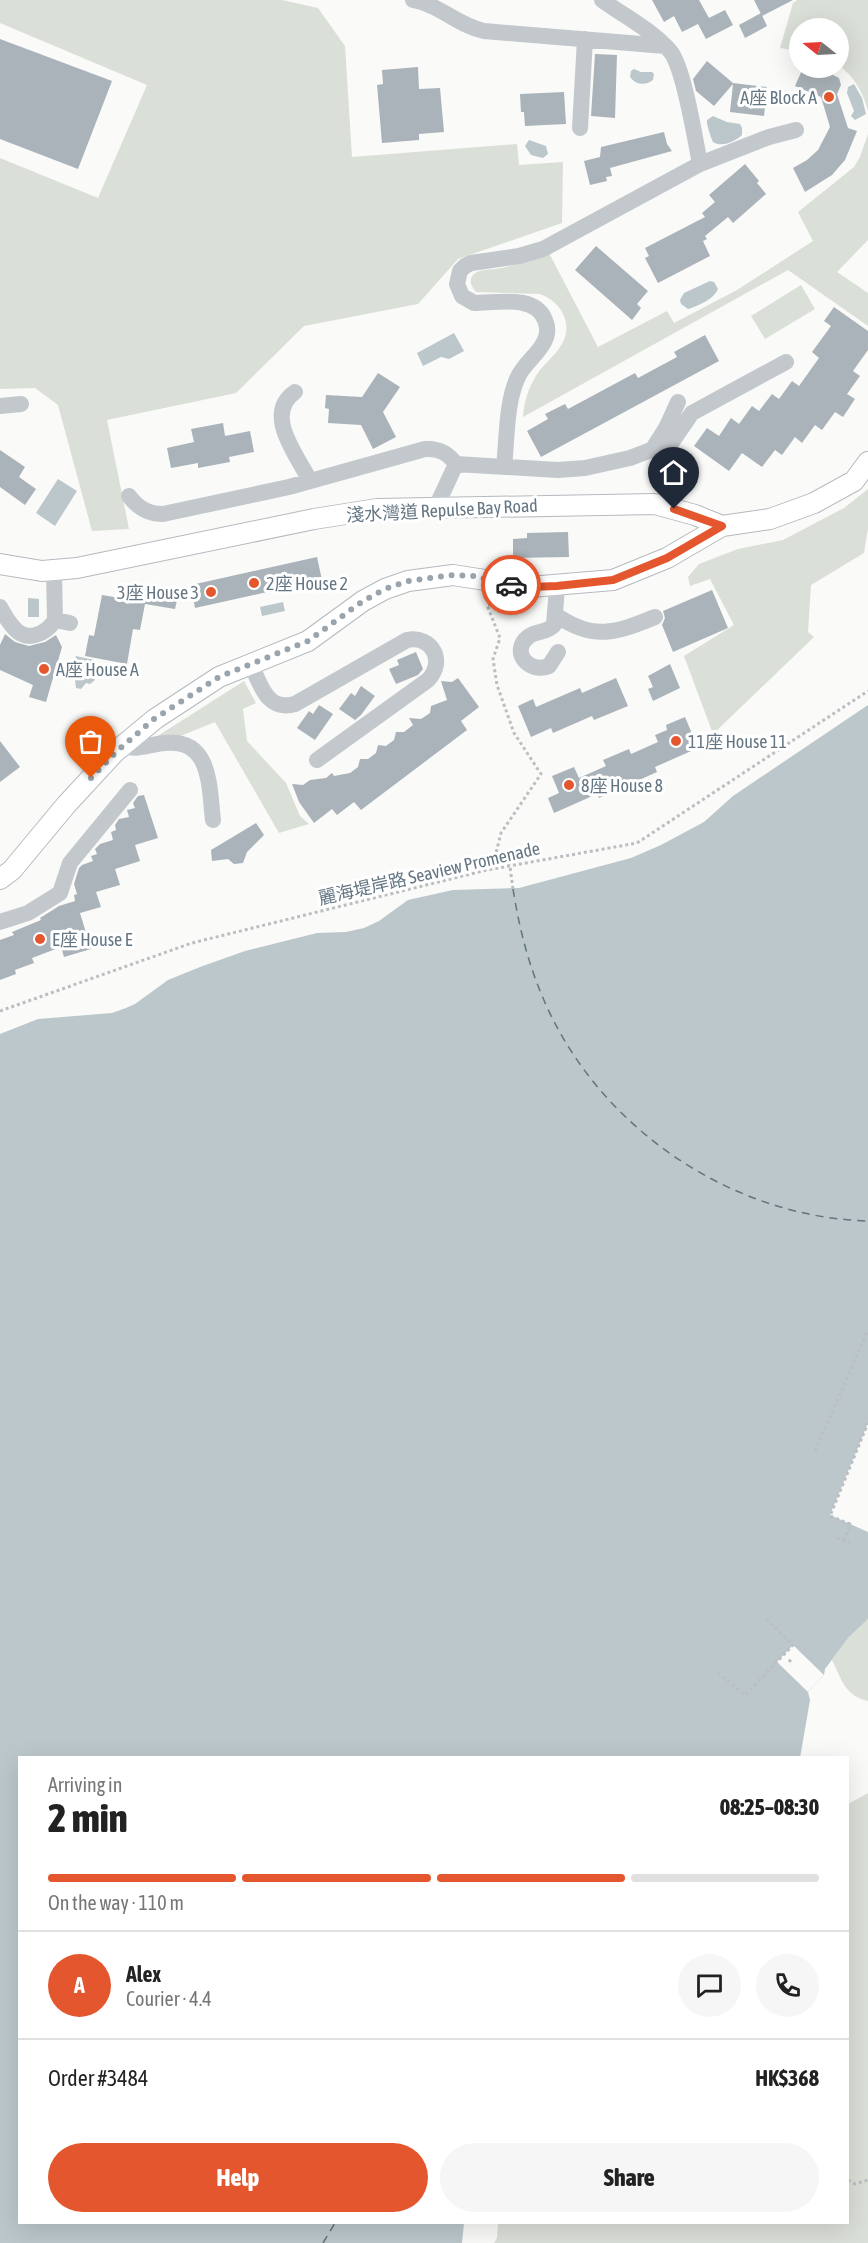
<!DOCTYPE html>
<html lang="en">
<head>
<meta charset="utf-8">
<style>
	:root { --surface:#fff; --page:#f6f6f6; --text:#222; --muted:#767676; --line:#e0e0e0; --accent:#e4572e }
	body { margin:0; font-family:"Asap Condensed","Noto Sans TC",sans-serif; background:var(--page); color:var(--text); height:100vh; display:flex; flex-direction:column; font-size:22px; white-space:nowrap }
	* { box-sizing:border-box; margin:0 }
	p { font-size:20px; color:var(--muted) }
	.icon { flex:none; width:33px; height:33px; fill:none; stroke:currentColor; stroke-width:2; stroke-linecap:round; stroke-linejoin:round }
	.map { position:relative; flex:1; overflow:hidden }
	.details { position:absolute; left:18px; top:1756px; width:831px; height:468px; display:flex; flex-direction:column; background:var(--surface); border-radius:0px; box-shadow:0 6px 24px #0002 }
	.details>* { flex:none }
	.needle { width:39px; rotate:288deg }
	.fabs { position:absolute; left:789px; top:18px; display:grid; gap:12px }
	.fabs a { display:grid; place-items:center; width:60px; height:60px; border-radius:50%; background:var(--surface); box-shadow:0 6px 24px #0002; font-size:30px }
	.pin { position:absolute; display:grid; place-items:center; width:51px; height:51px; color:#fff; margin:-62px -26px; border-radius:50% 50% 50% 0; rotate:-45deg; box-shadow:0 0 6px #0007 }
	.pin .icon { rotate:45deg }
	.courier { position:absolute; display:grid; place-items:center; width:60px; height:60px; margin:-30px; border:4px solid #e4572e; border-radius:50%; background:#fff; color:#222; box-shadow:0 2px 8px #0007 }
	.overview em { font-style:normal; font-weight:800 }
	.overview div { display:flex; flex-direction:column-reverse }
	.overview { display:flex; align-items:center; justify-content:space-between; height:102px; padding:0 30px }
	h1 { font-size:39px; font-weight:800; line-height:45px }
	.bar { display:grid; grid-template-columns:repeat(4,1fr); gap:9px 6px; align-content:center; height:72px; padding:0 30px }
	.bar i { height:8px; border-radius:4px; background:var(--line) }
	.bar .current { background:var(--accent) }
	.bar p { grid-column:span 4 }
	.line { display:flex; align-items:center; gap:15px; padding:0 30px; border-top:2px solid var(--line) }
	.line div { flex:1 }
	.round { display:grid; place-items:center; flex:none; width:63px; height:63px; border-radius:32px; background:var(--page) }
	.primary-button { display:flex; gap:12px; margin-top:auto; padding:12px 30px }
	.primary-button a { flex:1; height:69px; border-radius:36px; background:var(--accent); color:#fff; font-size:24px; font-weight:800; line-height:69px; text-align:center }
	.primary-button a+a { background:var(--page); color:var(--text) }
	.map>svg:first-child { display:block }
	.green { fill:#dadfd7 }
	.water { fill:#bbc7cb }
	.pier { fill:#fafaf8 }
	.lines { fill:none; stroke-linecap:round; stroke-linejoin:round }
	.ferry { stroke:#60757c; stroke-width:1.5; stroke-dasharray:8 6; stroke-linecap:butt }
	.building { fill:#aab3b9 }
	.major-casing { stroke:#b5babe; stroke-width:22 }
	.path { stroke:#bbbfc2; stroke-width:3; stroke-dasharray:3 3; stroke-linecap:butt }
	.minor { stroke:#c3c8cc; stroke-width:16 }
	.major { stroke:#fff; stroke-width:20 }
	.done { stroke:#99a4ac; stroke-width:6; stroke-dasharray:0 10.8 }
	.route { stroke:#e4572e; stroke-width:8 }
	.poi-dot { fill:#e4572e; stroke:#fff; stroke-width:2 }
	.labels { text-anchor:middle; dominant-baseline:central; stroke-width:6; stroke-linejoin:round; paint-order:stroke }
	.poi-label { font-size:18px; fill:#657683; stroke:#fff; text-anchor:start }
	.street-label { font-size:18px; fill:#657683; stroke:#fff }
</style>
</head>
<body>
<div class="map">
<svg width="868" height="2243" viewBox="0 0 868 2243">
	<rect width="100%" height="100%" fill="#fafaf8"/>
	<!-- green -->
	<path class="green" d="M0,0H282L318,8L345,46L352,157L517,144L519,165L563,162L562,223L458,259L418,304L304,326L236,393L107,420L129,529L92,531L58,405L35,388L0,389V158L98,198L147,85L0,23Z
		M797,0H868V111C863,92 854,77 839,65L838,28H800L799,51L780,48L793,3Z
		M868,134V240L837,272L868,293V326L788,270L523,417C524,402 528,389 536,376C542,365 553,358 560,347C575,326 562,302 540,294L476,292C472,287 468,281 473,275C478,269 488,270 495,269C514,266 531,260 549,253L598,347L667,311L674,323L737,290L813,241L798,212L854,167L860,157Z
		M801,285L815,309L765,339L751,316Z
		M868,489V528L864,553L811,585L808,632L814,637L713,734L684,656L734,625L710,579L690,586L688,577L699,564L738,549L783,540L844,508Z
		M244,681L256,703L243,709L247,741L286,783L300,816L309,824L279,833L215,722L178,737L145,744Z
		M868,1619V1701C845,1696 842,1680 832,1660L849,1637Z
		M868,1793V2243H494L497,2238L498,2223H848V1804Z"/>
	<!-- water -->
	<path class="water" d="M634,69L641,72H652L654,74L653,80C645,86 636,85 630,77L631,71Z
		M854,84L862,98L866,114L855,120L851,116L854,111L847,93L848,87Z
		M713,116L727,122L740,124L742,128V135C736,141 722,148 713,142C711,138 706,123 707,120Z
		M529,140L546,146L548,154L543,158L531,155L525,146Z
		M710,281L714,282L718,289C714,299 698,306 688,309L681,304L680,300L684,293Z
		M454,333L464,351L449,359L441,357L423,366L417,353Z
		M58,479L77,491L55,526L36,513Z
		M28,598L39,599V617H28Z
		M283,602L285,611L262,616L260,607Z
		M76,656L94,660L92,673L95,680L90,684L86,683L81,689L76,688L75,680L68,677L69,671L73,669Z
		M868,705V1423L830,1515L868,1532V1619L849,1637L825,1669L824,1675L808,1692L810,1700L800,1758H20V2223H464L462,2243H0V1034L38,1019L112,1013L126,1008L135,1004L168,980L200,967L245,951L317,933L346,932L364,928L379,921L408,900L453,890L519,888L631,858L661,845L704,822L733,796Z"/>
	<!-- pier -->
	<path class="pier" d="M793,1645L824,1675L808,1692L777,1662Z"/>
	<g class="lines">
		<!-- ferry -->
		<path class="ferry" d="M513,889C519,927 528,963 543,998C597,1126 729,1217 868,1221
			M323,2243L335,2223"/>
	</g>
	<!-- building -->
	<path class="building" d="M652,0H699L709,18L725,10L733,25L706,39L698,24L682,32L674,16L664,22Z
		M754,0H793L762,16Z
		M761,13L767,26L745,38L739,25Z
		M0,39L112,81L78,169L0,139Z
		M595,54L617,55L615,118L591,116Z
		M707,61L733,83L767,87L764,116L730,112L733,84L714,106L696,91L693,79Z
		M418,67L419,89L440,88L444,132L419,134V140L382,143L377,85L383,84L382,70Z
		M803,68H812L818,78L829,73L839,78L841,85L837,94L848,128L857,131L845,160L832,175L805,192L793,168L807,160L818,150L830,127L821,97L795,86Z
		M564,92L566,124L525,126L524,112H521L520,94Z
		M664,132L667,144L672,151L610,168L612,176L606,177L607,181L590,185L584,161L600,157L601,147Z
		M745,164L759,181L757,183L766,194L733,223L728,217L705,236L707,239L703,241L710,256L658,283L645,258L649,256L645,248L705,217L702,213L715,202L709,195Z
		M596,246L648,291L637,304L641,308L632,320L575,270Z
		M834,307L868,331V350L853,371L860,376L847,394L855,399L843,417L835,412L822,430L815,425L802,443L795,437L782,455L775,450L762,467L742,453L729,471L694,446L707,428L719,436L731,418L739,424L752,406L759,411L772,394L779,399L792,381L799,386L819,358L812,352L831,326L824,321Z
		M705,335L719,361L541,457L527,431L548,419L545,414L565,404L568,409L635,373L638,378L677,357L674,352Z
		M378,373L400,387L383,412L396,437L373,449L361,425L328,423L329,409L325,408L326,395L362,397Z
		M223,423L225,436L250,431L254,452L229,457L230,462L198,468V463L171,468L167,448L194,442L191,429Z
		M0,450L25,467L19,477L36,489L25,505L0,487Z
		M568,532L569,557L513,558V539L527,538V533Z
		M317,557L322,580L195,608L191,585Z
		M127,586L178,596L175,609L145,604L140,630L133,629L127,664L85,656L89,635L94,636L102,595L125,599Z
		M712,590L728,628L673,652L662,625L665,618L663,611Z
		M5,634L15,642L29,646L45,642L56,635L62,647L46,702L29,697L33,685L0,670V645Z
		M416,652L423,669L418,675L396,684L389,669L399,665L397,660Z
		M670,664L680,688L653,701L648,689L653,687L648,676Z
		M458,678L479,707L461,721L467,730L361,810L354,802L337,815L332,809L314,823L299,802L292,784L303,785L310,780L326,778L332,773L334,776L350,773L358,767L360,759H368L376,753L378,745L386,746L394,740L396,732H404L413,725L409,718L421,719L430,713L431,706L447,700L441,681L452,682Z
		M616,678L628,706L594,720L592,716L553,733L551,728L531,737L518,706L533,699L536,707L580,688L582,693Z
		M361,686L375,696L361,715L355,720L339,709L351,693L355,696Z
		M319,705L333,714L315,740L297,728L309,711L313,714Z
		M685,717L698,748L655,767L657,772L599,798L597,794L554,813L548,798L559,793L552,776L574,767L579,778L606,766L603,760L629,749L631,754L658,742L655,735L667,730L666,725Z
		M0,741L20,767L0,782Z
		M144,795L158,838L135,845L140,861L115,869L120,885L96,892L101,907L80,913L91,949L64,957L61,947L32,958L34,963L15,970L16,974L0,980V940L14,935L12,932L41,920L40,918L59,906L75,901L74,895L77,894L74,884L79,868L82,865L93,861L91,856L97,854L95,849L100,844L113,840L111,832L116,830L115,825L119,819L129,817L127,810L135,808L133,803L138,796Z
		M256,823L264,835L247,852L243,863L234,864L228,859L212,861L211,850Z"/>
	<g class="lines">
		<defs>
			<path id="major" d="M0,564L42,571L77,568L314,519L377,509L655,504L695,515L722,526L770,519L814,503L854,481L868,462
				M0,879L12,870L66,805L115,752L155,719L219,677L308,641L363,601L385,589L408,581L453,575L530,587L613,580L667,558L722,526"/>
		</defs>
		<!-- major casing -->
		<use href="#major" class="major-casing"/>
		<!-- path -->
		<path class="path" d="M509,603L487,605L500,638L493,659L497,685L514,733L541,774L501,833L495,857L506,858L510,867L513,889
			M0,1011L192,943L487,870L637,843L868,691
			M815,1451L868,1330
			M837,1538L850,1543
			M844,1541L850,1524L830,1516L868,1423
			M789,1662L792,1658
			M718,1673L745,1695L793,1645L765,1618
			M848,2180L855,2184L868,2180"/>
		<!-- minor -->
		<path class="minor" d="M413,0C440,5 457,25 484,31L665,46
			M602,0C624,16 652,30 670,51C684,67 695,139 700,164
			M580,128L585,39
			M295,392C263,414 297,455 310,481
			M0,406L21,404
			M652,450L666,428L678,402
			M504,467C507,440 506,404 517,379C523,364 537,356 544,342C548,335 548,327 545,320C535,294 496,303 474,303L462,296L457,284L460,271L465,266L471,263L519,256L543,249L700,164L769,137L796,130
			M129,496C138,508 148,514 163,514L289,487L425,449C439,448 448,453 456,464L558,470L585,468L630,458L672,442L692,413L786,362
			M436,507L456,464
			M557,587L554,625C546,634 536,630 528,637C510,652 529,674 549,666L558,652
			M0,607C4,614 8,622 14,628C27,643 46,634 55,620L54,571
			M556,615C593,641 616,633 655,617
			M55,620L70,623
			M251,664C260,684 267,712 295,704L407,640C432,635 446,661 428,680L317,760
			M123,746C139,751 149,744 165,743C212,738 209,788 213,820
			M0,922L28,913L60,893L70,863L130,790"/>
		<!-- major -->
		<use href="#major" class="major"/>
	</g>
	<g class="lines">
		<!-- done -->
		<path class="done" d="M91,778L116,752L154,719L219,677L308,641L363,601L385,589L408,581L453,575L473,576L511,585"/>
		<!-- route -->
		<path class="route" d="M511,585L530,587L557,586L613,580L667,558L722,526L674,509"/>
	</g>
	<!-- markers -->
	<g class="poi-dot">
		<circle cx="829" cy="97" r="6"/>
		<circle cx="254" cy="583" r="6"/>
		<circle cx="211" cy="592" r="6"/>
		<circle cx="44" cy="669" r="6"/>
		<circle cx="676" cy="741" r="6"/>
		<circle cx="569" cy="785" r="6"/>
		<circle cx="40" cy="939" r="6"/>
	</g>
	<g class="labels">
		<!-- poi labels -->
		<g class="poi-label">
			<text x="817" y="97" text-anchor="end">A座 Block A</text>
			<text x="266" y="583">2座 House 2</text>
			<text x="199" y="592" text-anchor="end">3座 House 3</text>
			<text x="56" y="669">A座 House A</text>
			<text x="688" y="741">11座 House 11</text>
			<text x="581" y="785">8座 House 8</text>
			<text x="52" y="939">E座 House E</text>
		</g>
		<!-- street labels -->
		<g class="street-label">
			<text transform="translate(442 510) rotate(-3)">淺水灣道 Repulse Bay Road</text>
			<text transform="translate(429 873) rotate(-13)">麗海堤岸路 Seaview Promenade</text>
		</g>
	</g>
</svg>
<div class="fabs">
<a><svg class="needle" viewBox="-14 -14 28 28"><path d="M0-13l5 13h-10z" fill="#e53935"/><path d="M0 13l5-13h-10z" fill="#767676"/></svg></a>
</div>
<div class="pin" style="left:91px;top:778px;background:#ea580c"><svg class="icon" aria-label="bag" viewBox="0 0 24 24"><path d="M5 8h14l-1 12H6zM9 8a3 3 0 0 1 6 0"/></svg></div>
<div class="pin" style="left:674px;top:509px;background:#1f2937"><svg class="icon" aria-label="home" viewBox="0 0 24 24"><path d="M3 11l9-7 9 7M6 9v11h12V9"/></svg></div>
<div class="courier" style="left:511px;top:585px"><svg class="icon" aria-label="car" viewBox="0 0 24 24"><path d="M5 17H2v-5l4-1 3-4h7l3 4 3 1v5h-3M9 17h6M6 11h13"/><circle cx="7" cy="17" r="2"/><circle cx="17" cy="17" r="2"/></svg></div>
<section class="details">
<div class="overview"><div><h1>2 min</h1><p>Arriving in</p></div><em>08:25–08:30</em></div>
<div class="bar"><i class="current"></i><i class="current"></i><i class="current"></i><i></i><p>On the way · 110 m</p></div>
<div class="line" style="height:108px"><b class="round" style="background:var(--accent);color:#fff">A</b><div><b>Alex</b><p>Courier · 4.4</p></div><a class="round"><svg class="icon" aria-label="chat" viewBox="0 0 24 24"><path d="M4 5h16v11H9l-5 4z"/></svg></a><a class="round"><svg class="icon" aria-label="phone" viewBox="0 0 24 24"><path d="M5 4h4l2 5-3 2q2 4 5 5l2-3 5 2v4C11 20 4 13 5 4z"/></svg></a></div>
<div class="line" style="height:78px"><div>Order #3484</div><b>HK$368</b></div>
<div class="primary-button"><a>Help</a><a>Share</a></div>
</section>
</div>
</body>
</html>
